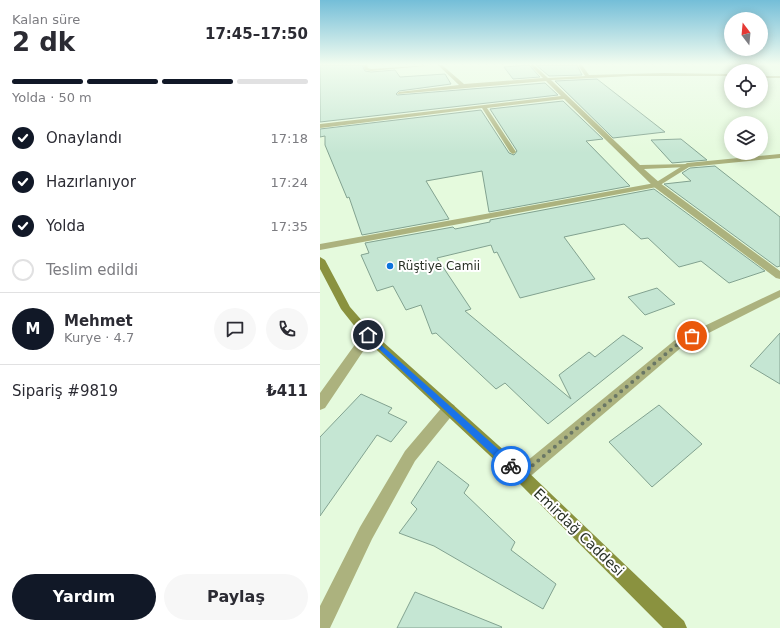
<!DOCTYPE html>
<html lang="tr">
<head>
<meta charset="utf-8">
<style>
	:root { --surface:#fff; --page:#f7f7f7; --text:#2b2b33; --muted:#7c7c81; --line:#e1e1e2; --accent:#111827 }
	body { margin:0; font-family:"DejaVu Sans",sans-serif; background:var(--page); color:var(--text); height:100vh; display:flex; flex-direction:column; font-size:15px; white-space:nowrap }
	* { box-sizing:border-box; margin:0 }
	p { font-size:13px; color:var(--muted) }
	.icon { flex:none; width:22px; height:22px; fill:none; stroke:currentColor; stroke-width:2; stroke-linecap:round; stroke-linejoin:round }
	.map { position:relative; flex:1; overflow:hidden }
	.panel { display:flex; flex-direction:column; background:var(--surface); width:320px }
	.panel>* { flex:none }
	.needle { width:26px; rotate:344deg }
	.buttons { position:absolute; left:404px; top:12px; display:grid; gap:8px }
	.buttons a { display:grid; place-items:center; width:44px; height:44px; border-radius:50%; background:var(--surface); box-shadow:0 2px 10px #0003; font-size:20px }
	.pin { position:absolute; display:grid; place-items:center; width:34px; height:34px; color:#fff; margin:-17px; border:2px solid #fff; border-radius:50%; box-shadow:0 1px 4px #0007 }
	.courier { position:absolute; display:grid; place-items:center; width:40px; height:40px; margin:-20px; border:3px solid #1a73e8; border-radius:50%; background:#fff; color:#222; box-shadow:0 1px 5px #0007 }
	.headline em { font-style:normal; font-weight:700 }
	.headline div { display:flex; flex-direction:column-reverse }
	.headline { display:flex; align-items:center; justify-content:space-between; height:68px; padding:0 12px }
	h1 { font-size:26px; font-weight:700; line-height:30px }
	.bar { display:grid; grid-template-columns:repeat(4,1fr); gap:6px 4px; align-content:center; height:48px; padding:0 12px }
	.bar i { height:5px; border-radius:3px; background:var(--line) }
	.bar .on { background:var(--accent) }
	.bar p { grid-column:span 4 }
	.line { display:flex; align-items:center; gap:10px; padding:0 12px; border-top:1px solid var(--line) }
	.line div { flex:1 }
	.round { display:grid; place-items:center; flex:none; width:42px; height:42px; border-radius:21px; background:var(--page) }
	ol { padding:0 12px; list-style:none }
	li { display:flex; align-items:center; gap:12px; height:44px }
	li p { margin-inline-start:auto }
	li .icon { padding:4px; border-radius:50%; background:var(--accent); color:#fff; stroke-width:4 }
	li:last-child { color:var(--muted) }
	li i { width:22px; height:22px; border:2px solid var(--line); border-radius:50% }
	.action { display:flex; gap:8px; margin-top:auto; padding:8px 12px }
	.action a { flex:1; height:46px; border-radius:24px; background:var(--accent); color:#fff; font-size:16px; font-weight:700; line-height:46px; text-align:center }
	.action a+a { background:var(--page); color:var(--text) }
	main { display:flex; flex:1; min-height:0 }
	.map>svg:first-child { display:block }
	.building { fill:#c5e6d3; stroke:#82a290 }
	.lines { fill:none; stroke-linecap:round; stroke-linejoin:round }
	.minor { fill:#acb27e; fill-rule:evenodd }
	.tertiary { fill:#acb27e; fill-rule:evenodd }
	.secondary { fill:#8a923f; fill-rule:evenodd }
	.route { fill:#1a73e8 }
	.done { stroke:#6a7765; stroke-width:4; stroke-dasharray:0 7.2 }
	.poi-dot { fill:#0d74dc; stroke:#fff; stroke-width:1.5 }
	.labels { text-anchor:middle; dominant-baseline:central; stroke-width:4; stroke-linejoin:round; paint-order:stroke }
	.poi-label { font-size:12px; fill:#283025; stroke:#fff; text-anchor:start }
	.near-street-label { font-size:14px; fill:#283025; stroke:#fff }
</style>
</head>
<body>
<main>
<section class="panel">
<div class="headline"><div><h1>2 dk</h1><p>Kalan süre</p></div><em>17:45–17:50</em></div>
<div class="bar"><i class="on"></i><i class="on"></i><i class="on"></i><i></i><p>Yolda · 50 m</p></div>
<ol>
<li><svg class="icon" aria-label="check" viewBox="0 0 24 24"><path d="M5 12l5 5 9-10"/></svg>Onaylandı<p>17:18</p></li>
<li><svg class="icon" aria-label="check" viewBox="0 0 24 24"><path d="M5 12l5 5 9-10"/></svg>Hazırlanıyor<p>17:24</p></li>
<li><svg class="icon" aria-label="check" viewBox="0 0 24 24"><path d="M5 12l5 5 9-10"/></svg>Yolda<p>17:35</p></li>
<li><i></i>Teslim edildi</li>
</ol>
<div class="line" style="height:72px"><b class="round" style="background:var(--accent);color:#fff">M</b><div><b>Mehmet</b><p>Kurye · 4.7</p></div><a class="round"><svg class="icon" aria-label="chat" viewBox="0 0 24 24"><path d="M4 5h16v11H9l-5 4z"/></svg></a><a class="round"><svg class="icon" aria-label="phone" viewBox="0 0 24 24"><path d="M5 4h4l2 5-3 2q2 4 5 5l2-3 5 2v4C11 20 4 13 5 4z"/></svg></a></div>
<div class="line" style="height:52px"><div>Sipariş #9819</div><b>₺411</b></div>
<div class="action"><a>Yardım</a><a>Paylaş</a></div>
</section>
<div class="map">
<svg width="460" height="628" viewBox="0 0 460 628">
	<rect width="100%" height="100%" fill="#e5fadd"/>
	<!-- building -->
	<path class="building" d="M0,65H42L45,71L51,72L75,70L80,77L125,74L131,84L79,91L76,94L77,95L225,83L238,95L0,122Z
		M209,65L220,77L193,79L184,67Z
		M216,65H257L262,75L229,76Z
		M277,79L345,132L293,138L235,81Z
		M243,101L283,139L266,141L310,186L169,212L162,171L106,181L129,219L42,235L29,197L27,198L5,145V136L0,137V129L161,110L189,153L194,155L197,151L170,109Z
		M361,139L387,160L352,163L331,140Z
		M395,166L460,217V266L457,267L344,184L371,181L362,173L370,168Z
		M334,189L445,271L409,283L381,261L359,267L328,238L321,239L304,224L244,237L275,279L200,298L177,252L174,253L171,245L117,258L151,309L145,311L251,399L239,375L269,352L275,357L303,335L323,348L228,424L185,383L176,389L116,333L112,334L101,305L86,310L73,286L57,291L41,255L49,253L45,243L133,227L135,229L170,222V220Z
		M337,288L355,304L325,315L308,297Z
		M460,333V384L430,366Z
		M41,394L72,408L68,413L87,422L71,442L57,435L0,516V437Z
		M339,405L382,444L332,487L289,442Z
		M118,461L149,485L144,493L195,542L191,550L236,584L223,609L114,546L79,533L97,509L91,503Z
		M95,592L182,627L181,628H77Z"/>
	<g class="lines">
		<!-- minor -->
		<path class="minor" d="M43,65H47L48,68L51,69L114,65L51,71L45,70Z
			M118,65H122L144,84L223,78L210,65H214L228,78L265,76L258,65H262L269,75L344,73L411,74V76H311L231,80L320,165L369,164V166L367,167L324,169L340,183L460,271V279L456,278L334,187L244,99L167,108L196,152L193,154L190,152L162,108L0,128V124L241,96L226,81L77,94L79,92L139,85Z
			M422,65H426L437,71H432Z
			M441,76H460V78H441Z
			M460,290V297L363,346L206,480L201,482L196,480L193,475L196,470L355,340Z
			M48,331L52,332L54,335L52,338L5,408L0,410V393L44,332Z
			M129,403L134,405L136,409L134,413L95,461L52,539L10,628H0V606L40,527L85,451L124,405Z"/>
		<!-- tertiary -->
		<path class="tertiary" d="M460,154V158L369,167L337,187L0,250V244L335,183L367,163Z"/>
		<!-- secondary -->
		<path class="secondary" d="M0,257L5,260L30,307L52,332L206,470L364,621L367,628H343L196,480L44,338L21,309L0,269Z"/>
	</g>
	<!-- sky -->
	<linearGradient id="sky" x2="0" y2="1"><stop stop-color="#74bed8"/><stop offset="0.42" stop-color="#f3fdf0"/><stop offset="1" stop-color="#f3fdf0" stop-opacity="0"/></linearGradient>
	<rect width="460" height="153" fill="url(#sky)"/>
	<!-- route -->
	<path class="route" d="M48,333L194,463L195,466L194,469L191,470L188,469L46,337L45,335Z"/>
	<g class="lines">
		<!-- done -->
		<path class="done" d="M191,466L201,475L359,343L372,336"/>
	</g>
	<!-- markers -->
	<circle class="poi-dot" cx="70" cy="266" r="4"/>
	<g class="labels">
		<!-- poi labels -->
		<g class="poi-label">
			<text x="78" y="266">Rüştiye Camii</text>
		</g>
		<!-- near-street labels -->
		<g class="near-street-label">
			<text transform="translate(259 532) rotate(44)">Emirdağ Caddesi</text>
		</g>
	</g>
</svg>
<div class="buttons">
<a><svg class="needle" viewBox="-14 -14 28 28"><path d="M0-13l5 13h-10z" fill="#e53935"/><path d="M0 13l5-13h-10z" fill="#7c7c81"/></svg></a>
<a><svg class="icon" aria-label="locate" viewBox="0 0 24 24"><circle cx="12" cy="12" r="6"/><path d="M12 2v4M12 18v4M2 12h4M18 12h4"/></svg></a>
<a><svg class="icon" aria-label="layers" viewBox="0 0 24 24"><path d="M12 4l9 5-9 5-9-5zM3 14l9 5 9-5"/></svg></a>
</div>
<div class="pin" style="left:372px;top:336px;background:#ea580c"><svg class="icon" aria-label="bag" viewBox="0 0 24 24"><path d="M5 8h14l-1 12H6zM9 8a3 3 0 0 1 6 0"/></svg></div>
<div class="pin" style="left:48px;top:335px;background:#1f2937"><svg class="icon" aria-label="home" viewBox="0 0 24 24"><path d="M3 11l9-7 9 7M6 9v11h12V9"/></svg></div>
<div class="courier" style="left:191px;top:466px"><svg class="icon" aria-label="bike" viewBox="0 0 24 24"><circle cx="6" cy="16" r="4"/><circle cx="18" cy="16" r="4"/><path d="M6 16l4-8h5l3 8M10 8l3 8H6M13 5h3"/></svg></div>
</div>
</main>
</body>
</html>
